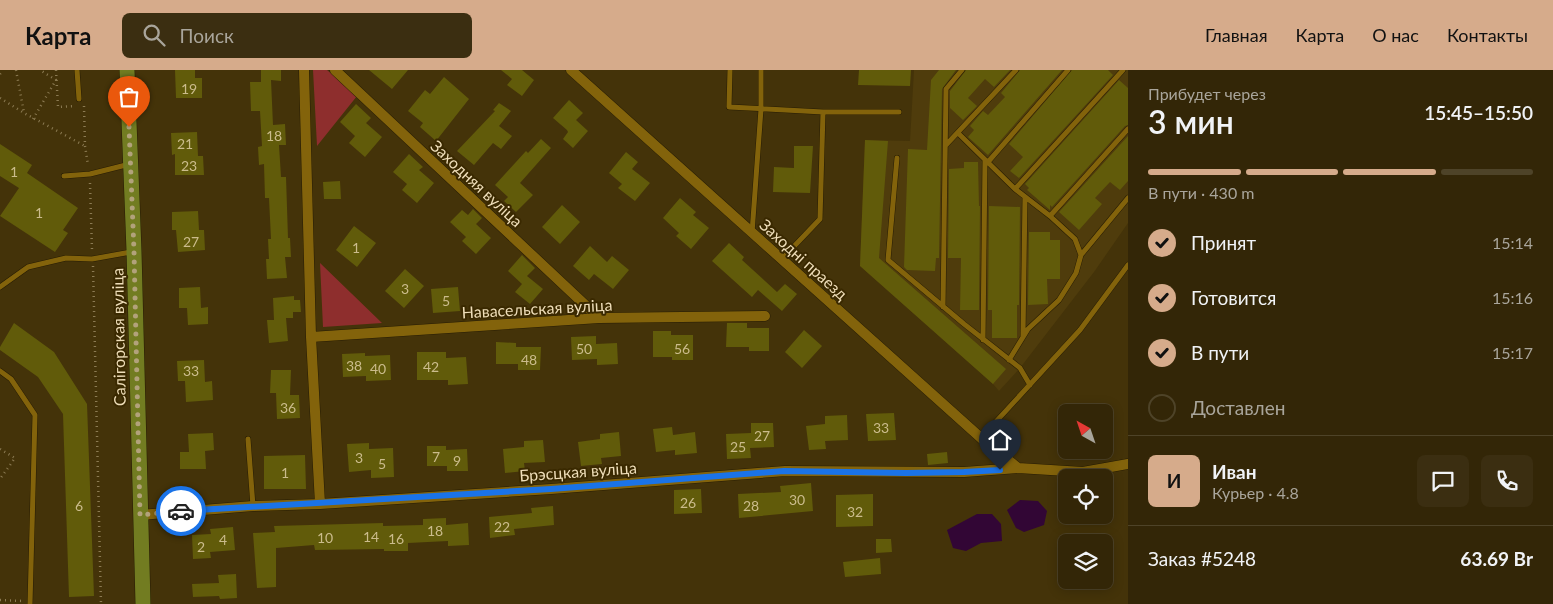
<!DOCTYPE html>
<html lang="ru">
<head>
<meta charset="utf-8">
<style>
	:root { --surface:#332607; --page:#3b2e11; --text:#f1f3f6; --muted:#a9a59b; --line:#4e4328; --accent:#d6ab8b }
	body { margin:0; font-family:Lato,sans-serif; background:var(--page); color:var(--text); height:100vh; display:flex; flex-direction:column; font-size:19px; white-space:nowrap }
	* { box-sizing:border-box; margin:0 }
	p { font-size:16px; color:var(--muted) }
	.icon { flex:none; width:28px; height:28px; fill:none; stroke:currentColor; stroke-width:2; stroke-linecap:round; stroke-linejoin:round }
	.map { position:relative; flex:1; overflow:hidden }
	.drawer { display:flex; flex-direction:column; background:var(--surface); width:425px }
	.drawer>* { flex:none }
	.needle { width:32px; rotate:320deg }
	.controls { position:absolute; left:1058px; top:334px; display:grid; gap:10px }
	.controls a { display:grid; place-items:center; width:55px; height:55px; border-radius:8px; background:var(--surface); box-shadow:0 2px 12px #0003,0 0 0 1px var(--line); font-size:25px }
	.pin { position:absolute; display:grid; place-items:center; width:42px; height:42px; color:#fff; margin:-51px -21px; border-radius:50% 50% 50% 0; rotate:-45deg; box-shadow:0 0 5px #0007 }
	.pin .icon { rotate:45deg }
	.courier { position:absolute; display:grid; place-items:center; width:50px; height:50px; margin:-25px; border:4px solid #1a73e8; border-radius:50%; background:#fff; color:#222; box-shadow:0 1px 6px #0007 }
	.head em { font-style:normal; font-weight:600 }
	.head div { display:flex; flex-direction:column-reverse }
	.head { display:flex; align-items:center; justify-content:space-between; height:85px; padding:0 20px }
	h1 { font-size:32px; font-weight:600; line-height:38px }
	.bar { display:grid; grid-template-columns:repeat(4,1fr); gap:8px 5px; align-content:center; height:60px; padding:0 20px }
	.bar i { height:6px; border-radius:4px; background:var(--line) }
	.bar .on { background:var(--accent) }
	.bar p { grid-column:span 4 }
	.line { display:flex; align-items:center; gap:12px; padding:0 20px; border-top:1px solid var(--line) }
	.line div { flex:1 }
	.round { display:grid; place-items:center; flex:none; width:52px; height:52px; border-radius:8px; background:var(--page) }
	ol { padding:0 20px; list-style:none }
	li { display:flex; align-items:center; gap:15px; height:55px }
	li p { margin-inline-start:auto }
	li .icon { padding:5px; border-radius:50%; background:var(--accent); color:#111; stroke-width:4 }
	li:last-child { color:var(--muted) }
	li i { width:28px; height:28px; border:2px solid var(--line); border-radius:50% }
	header { display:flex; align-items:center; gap:30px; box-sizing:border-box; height:70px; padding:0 25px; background:var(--accent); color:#111 }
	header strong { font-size:24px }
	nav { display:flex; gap:28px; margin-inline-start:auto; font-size:18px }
	.search { width:350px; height:45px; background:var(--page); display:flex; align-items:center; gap:12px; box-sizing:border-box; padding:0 18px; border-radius:8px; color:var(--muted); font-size:19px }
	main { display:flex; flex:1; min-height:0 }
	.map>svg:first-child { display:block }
	.built { fill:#4f3c0c }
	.green { fill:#8e2e2d }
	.water { fill:#320635 }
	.building { fill:#615b0a }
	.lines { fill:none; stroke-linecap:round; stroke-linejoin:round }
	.lane-casing { stroke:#261c04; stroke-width:6 }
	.street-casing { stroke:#261c04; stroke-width:11 }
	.secondary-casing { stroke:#261c04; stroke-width:16 }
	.path { stroke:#8c7b53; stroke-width:2.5; stroke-dasharray:1 4; stroke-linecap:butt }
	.lane { stroke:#83630b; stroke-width:5 }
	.street { stroke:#83630b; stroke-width:10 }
	.secondary { stroke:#727c21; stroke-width:15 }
	.done { stroke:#b2a27b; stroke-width:5; stroke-dasharray:0 9 }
	.route { stroke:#1a73e8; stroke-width:6 }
	.labels { text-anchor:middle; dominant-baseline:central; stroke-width:4; stroke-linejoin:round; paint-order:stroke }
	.number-label { font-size:14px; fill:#cbbc8c }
	.street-label { font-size:16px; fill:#eeddb8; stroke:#3a2900 }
</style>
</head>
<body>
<header>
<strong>Карта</strong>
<div class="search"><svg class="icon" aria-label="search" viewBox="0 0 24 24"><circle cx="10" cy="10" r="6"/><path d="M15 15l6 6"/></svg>Поиск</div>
<nav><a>Главная</a><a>Карта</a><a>О нас</a><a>Контакты</a></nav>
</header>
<main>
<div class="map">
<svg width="1128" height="534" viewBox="0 0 1128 534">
	<rect width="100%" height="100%" fill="#443309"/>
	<!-- built -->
	<path class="built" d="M914,0H1128V153L1094,202L1020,298L999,321L993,314L860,196L865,70L910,71Z"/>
	<!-- green -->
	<path class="green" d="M313,0H327L357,26L317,76Z
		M320,193L382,253L323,257Z"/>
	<!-- water -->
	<path class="water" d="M1020,430L1038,431L1047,441L1044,455L1024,462L1016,458L1007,440Z
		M977,444H992L1001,454L1002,471L981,473L966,481L953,478L947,460Z"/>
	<!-- building -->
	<path class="building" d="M175,0H195V8H202V28H176Z
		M261,0H281V11L271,10L273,55L285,54L286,75H279L281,107H286L288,168H290L291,187H285L287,208L267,209L266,189H269L268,169H271L269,128H265L264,94L259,95L258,77L262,76L260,41H251L250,12H261Z
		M369,0H408L392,19Z
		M501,0H522L534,10L522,26L507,15L512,9Z
		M859,0H911L910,16L858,15Z
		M939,0H956L942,19L939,188H936L935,201L907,200L904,197L908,79L927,80L931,10Z
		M966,0H1010L994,17L985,9L968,28L977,36L963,50L950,38V21Z
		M1020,0H1062L988,85L968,67L974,60L970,56L983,41L988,45L1005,27L1001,23Z
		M1072,0H1108L1113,5L1019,108L1010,101L1023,87L1009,74Z
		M444,7L469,29L436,71L420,57L423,53L408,41L425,20L430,24Z
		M1119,10L1128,18V55L1125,56L1052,137L1050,135V140L1027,120L1029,118L1025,114Z
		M569,30L583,43L576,50L588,61L573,78L563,69L568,62L567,60L553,48Z
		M499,33L511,41L499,56L512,66L501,79L493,73L474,95L457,81L495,41L493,40Z
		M356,34L371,48L366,53L382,67L365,87L349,73L355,66L340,52Z
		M197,62L198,86H203L204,105H175V84L172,85L171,63Z
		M1128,66V111L1120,120L1110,112L1095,128L1102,134L1079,160L1059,142Z
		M541,69L551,78L520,113L533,125L516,142L504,131L508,127L495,115L526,81L528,83Z
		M865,70L888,71L879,188L1006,299L993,314L860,196Z
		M0,74L32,95L27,103L78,138L63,160L68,163L55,182L0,146L19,118L0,106Z
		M794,76H813L810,123L773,122L774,97L794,98Z
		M626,82L638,92L632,99L650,113L635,131L618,118L622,114L609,103Z
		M409,84L423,97L419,100L434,113L417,133L402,120L407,114L393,102Z
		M964,92H978L979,136H980L979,240H960L961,188H948L949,99L964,98Z
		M340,111L341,129H324L323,112Z
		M680,128L696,142L693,145L709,158L691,179L676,166L679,163L663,148Z
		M562,135L580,152L560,174L542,157Z
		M989,136L1020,137L1019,235H1017V268H992V240H988Z
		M473,139L482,148L476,154L491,168L476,184L462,171L466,167L450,152L462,140L468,145Z
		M198,141L199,160H204L205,180L178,182L176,160H172V142Z
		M354,156L376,173L357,197L336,180Z
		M1029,162H1050V170H1060V209H1047L1048,234L1028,235Z
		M729,173L744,187L742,190L777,222L785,214L797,224L782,241L758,220L752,227L712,191Z
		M590,176L607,192L612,186L629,200L613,219L594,204L589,210L573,196Z
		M522,185L535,198L527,206L543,219L530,234L515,222L522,214L508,201Z
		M405,199L424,216L404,238L385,221Z
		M200,217L201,238L208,237V254L188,255L187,238H179V218Z
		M458,217L460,241L433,243L431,219Z
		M294,226V230H300L301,242H293V248H286L288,271L269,273L267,250H274L273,228Z
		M14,253L54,282L87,334L94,526L69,527L63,344L38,307L0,280V277Z
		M727,253H747V258H769V281H749V277H726Z
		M804,260L822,276L802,298L785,282Z
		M653,261H671V265H693V290H672V287H653Z
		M596,266V274L617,273L618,294L597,295V289L572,290L571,267Z
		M496,272L516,273V277H541L540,300H518V294H496Z
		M417,282H446V288L466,287L468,314L448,315V310H417Z
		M365,283V286L390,285L391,310L366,311V306L343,307L342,284Z
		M204,290L205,312L212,311L213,330L186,332L185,311H178L177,291Z
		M271,300H291L290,325H299L300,348L277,349L276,323H270Z
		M894,343L896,370L868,371L866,344Z
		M847,345L848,370L825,371L826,379L809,380L806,356L825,354V346Z
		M751,353H773L774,377L750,378L751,388L727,389L726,364L751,363Z
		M672,357L673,365L695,362L697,383L675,385V380L656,382L653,359Z
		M619,362L621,386L601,388L602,394L581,396L578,372L600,369V364Z
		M213,363L214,380L205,381L206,399H180V382H189L188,364Z
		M543,370L545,392L524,393L525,401L505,403L503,379L524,377V371Z
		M369,373V379L393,378L394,407L371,408V400L349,402L347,374Z
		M427,376H446V380L467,379L468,401H447V396H427Z
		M947,382L948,393L928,395L927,384Z
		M305,385L306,419H264V386Z
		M811,413L813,441L739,448L738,424L781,422L780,416Z
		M701,419L702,443L674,444V420Z
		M873,424V456L836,457V425Z
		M553,436L554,455L514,459L515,465L490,468L489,447L532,443L531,438Z
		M446,448V455L468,453L469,475L448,476V471L408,473V481H384V479L315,480L314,475L276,478V517L257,518L253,463L275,462L274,456L383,453V456L423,455V449Z
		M233,457L235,480L210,482L211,488L193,489L192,465L211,464L210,459Z
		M876,469H891L892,482L876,483Z
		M880,488L881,504L845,507L843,492Z
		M236,504L237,528L220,529L219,526L193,527L192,514L219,513L218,505Z"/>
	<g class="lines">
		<defs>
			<path id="lane" d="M77,0L79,29
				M730,0L729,37L823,42L820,149L782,189
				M1123,0L1015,119L1050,146L1128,59
				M823,42H899
				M958,63L1015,119
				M946,75L1016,0
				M897,88L888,190L964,254L1020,298L1030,315
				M988,92L1068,0
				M64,106L90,104L130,94
				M752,163L761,39V0
				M1081,185L1128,128
				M0,217L28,197L66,188L92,189L131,182
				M943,237L946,19L962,0
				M1023,266L1025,127
				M983,270L985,90
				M1009,290L1028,259L1059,230L1076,203L1081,185L1075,169L1050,146
				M0,301L11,309L35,345L30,534
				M981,368L1080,260L1128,195
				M248,369L253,436"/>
			<path id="street" d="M304,0L311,267L320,434
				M335,0L599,248
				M571,0L981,368L1018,398
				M311,267L599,248L765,246
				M140,445L253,436L320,434L551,419L785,401L964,402L1018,398L1083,402L1128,394"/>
			<path id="secondary" d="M127,0L134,181L143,534"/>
		</defs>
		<!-- lane casing -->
		<use href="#lane" class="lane-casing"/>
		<!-- street casing -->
		<use href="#street" class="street-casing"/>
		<!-- secondary casing -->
		<use href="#secondary" class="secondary-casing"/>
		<!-- path -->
		<path class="path" d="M16,0L24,43
			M56,0L58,37L74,36
			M0,4L3,0
			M0,28L24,43L85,76
			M84,36L85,76L88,95
			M33,49L56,10L40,0
			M90,113L92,180
			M93,196L101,534
			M0,379L15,388L0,409
			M0,530L23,531"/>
		<!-- lane -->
		<use href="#lane" class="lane"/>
		<!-- street -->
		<use href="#street" class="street"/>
		<!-- secondary -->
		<use href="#secondary" class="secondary"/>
	</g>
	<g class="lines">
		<!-- done -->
		<path class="done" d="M129,57L134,181L140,445L181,441"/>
		<!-- route -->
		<path class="route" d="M181,441L551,419L784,401L906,403L964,402L1000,400"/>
	</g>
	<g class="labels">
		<!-- number labels -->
		<g class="number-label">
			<text x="189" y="18">19</text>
			<text x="274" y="65">18</text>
			<text x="185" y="73">21</text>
			<text x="189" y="95">23</text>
			<text x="14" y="101">1</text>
			<text x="39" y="142">1</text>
			<text x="191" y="171">27</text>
			<text x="356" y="177">1</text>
			<text x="405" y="218">3</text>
			<text x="446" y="230">5</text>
			<text x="584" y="278">50</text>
			<text x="682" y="278">56</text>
			<text x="529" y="289">48</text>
			<text x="354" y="295">38</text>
			<text x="431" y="296">42</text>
			<text x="378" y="298">40</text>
			<text x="191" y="300">33</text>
			<text x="288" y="337">36</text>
			<text x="881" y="357">33</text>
			<text x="762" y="365">27</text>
			<text x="738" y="376">25</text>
			<text x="436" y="386">7</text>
			<text x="359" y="387">3</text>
			<text x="457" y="390">9</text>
			<text x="382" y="393">5</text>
			<text x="285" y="402">1</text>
			<text x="797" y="429">30</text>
			<text x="688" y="432">26</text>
			<text x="79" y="435">6</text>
			<text x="751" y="435">28</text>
			<text x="855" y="441">32</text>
			<text x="502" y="456">22</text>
			<text x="435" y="460">18</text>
			<text x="371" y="466">14</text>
			<text x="325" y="467">10</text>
			<text x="396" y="468">16</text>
			<text x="223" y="469">4</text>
			<text x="201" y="476">2</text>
		</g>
		<!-- street labels -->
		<g class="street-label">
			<text transform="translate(477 113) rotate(43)">Заходняя вуліца</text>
			<text transform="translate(804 189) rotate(42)">Заходні праезд</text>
			<text transform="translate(537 238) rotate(-3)">Навасельская вуліца</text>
			<text transform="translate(118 267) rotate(-91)">Салігорская вуліца</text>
			<text transform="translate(578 401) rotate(-4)">Брэсцкая вуліца</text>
		</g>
	</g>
</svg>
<div class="controls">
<a><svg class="needle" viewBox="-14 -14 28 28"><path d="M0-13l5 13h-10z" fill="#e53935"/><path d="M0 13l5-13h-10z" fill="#a9a59b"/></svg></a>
<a><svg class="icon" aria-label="locate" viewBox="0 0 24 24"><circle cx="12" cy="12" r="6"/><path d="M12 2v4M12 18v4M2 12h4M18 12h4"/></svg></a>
<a><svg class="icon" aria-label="layers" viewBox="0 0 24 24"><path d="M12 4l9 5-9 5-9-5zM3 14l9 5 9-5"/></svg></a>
</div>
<div class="pin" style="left:129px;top:57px;background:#ea580c"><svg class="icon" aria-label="bag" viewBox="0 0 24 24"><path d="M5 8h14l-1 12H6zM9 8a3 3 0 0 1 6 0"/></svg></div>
<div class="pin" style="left:1000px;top:400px;background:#1f2937"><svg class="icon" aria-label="home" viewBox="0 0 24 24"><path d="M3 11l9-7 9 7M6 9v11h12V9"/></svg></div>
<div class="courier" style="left:181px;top:441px"><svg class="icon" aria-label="car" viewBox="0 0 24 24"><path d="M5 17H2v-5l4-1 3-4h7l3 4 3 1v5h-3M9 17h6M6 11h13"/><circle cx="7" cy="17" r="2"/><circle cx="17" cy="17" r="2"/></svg></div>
</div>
<section class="drawer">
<div class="head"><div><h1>3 мин</h1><p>Прибудет через</p></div><em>15:45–15:50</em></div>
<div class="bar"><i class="on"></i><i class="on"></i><i class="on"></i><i></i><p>В пути · 430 m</p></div>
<ol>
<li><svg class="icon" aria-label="check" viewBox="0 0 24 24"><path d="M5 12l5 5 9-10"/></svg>Принят<p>15:14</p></li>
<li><svg class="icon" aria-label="check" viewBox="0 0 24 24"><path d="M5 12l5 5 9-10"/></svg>Готовится<p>15:16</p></li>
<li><svg class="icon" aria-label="check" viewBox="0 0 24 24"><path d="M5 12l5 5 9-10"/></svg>В пути<p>15:17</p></li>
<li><i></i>Доставлен</li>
</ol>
<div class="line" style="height:90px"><b class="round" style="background:var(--accent);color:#111">И</b><div><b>Иван</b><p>Курьер · 4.8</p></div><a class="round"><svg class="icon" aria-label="chat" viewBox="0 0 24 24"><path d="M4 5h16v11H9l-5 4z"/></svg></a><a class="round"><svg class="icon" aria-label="phone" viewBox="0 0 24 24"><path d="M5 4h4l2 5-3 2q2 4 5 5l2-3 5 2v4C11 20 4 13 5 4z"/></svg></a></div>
<div class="line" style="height:65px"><div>Заказ #5248</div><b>63.69 Br</b></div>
</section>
</main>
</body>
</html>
